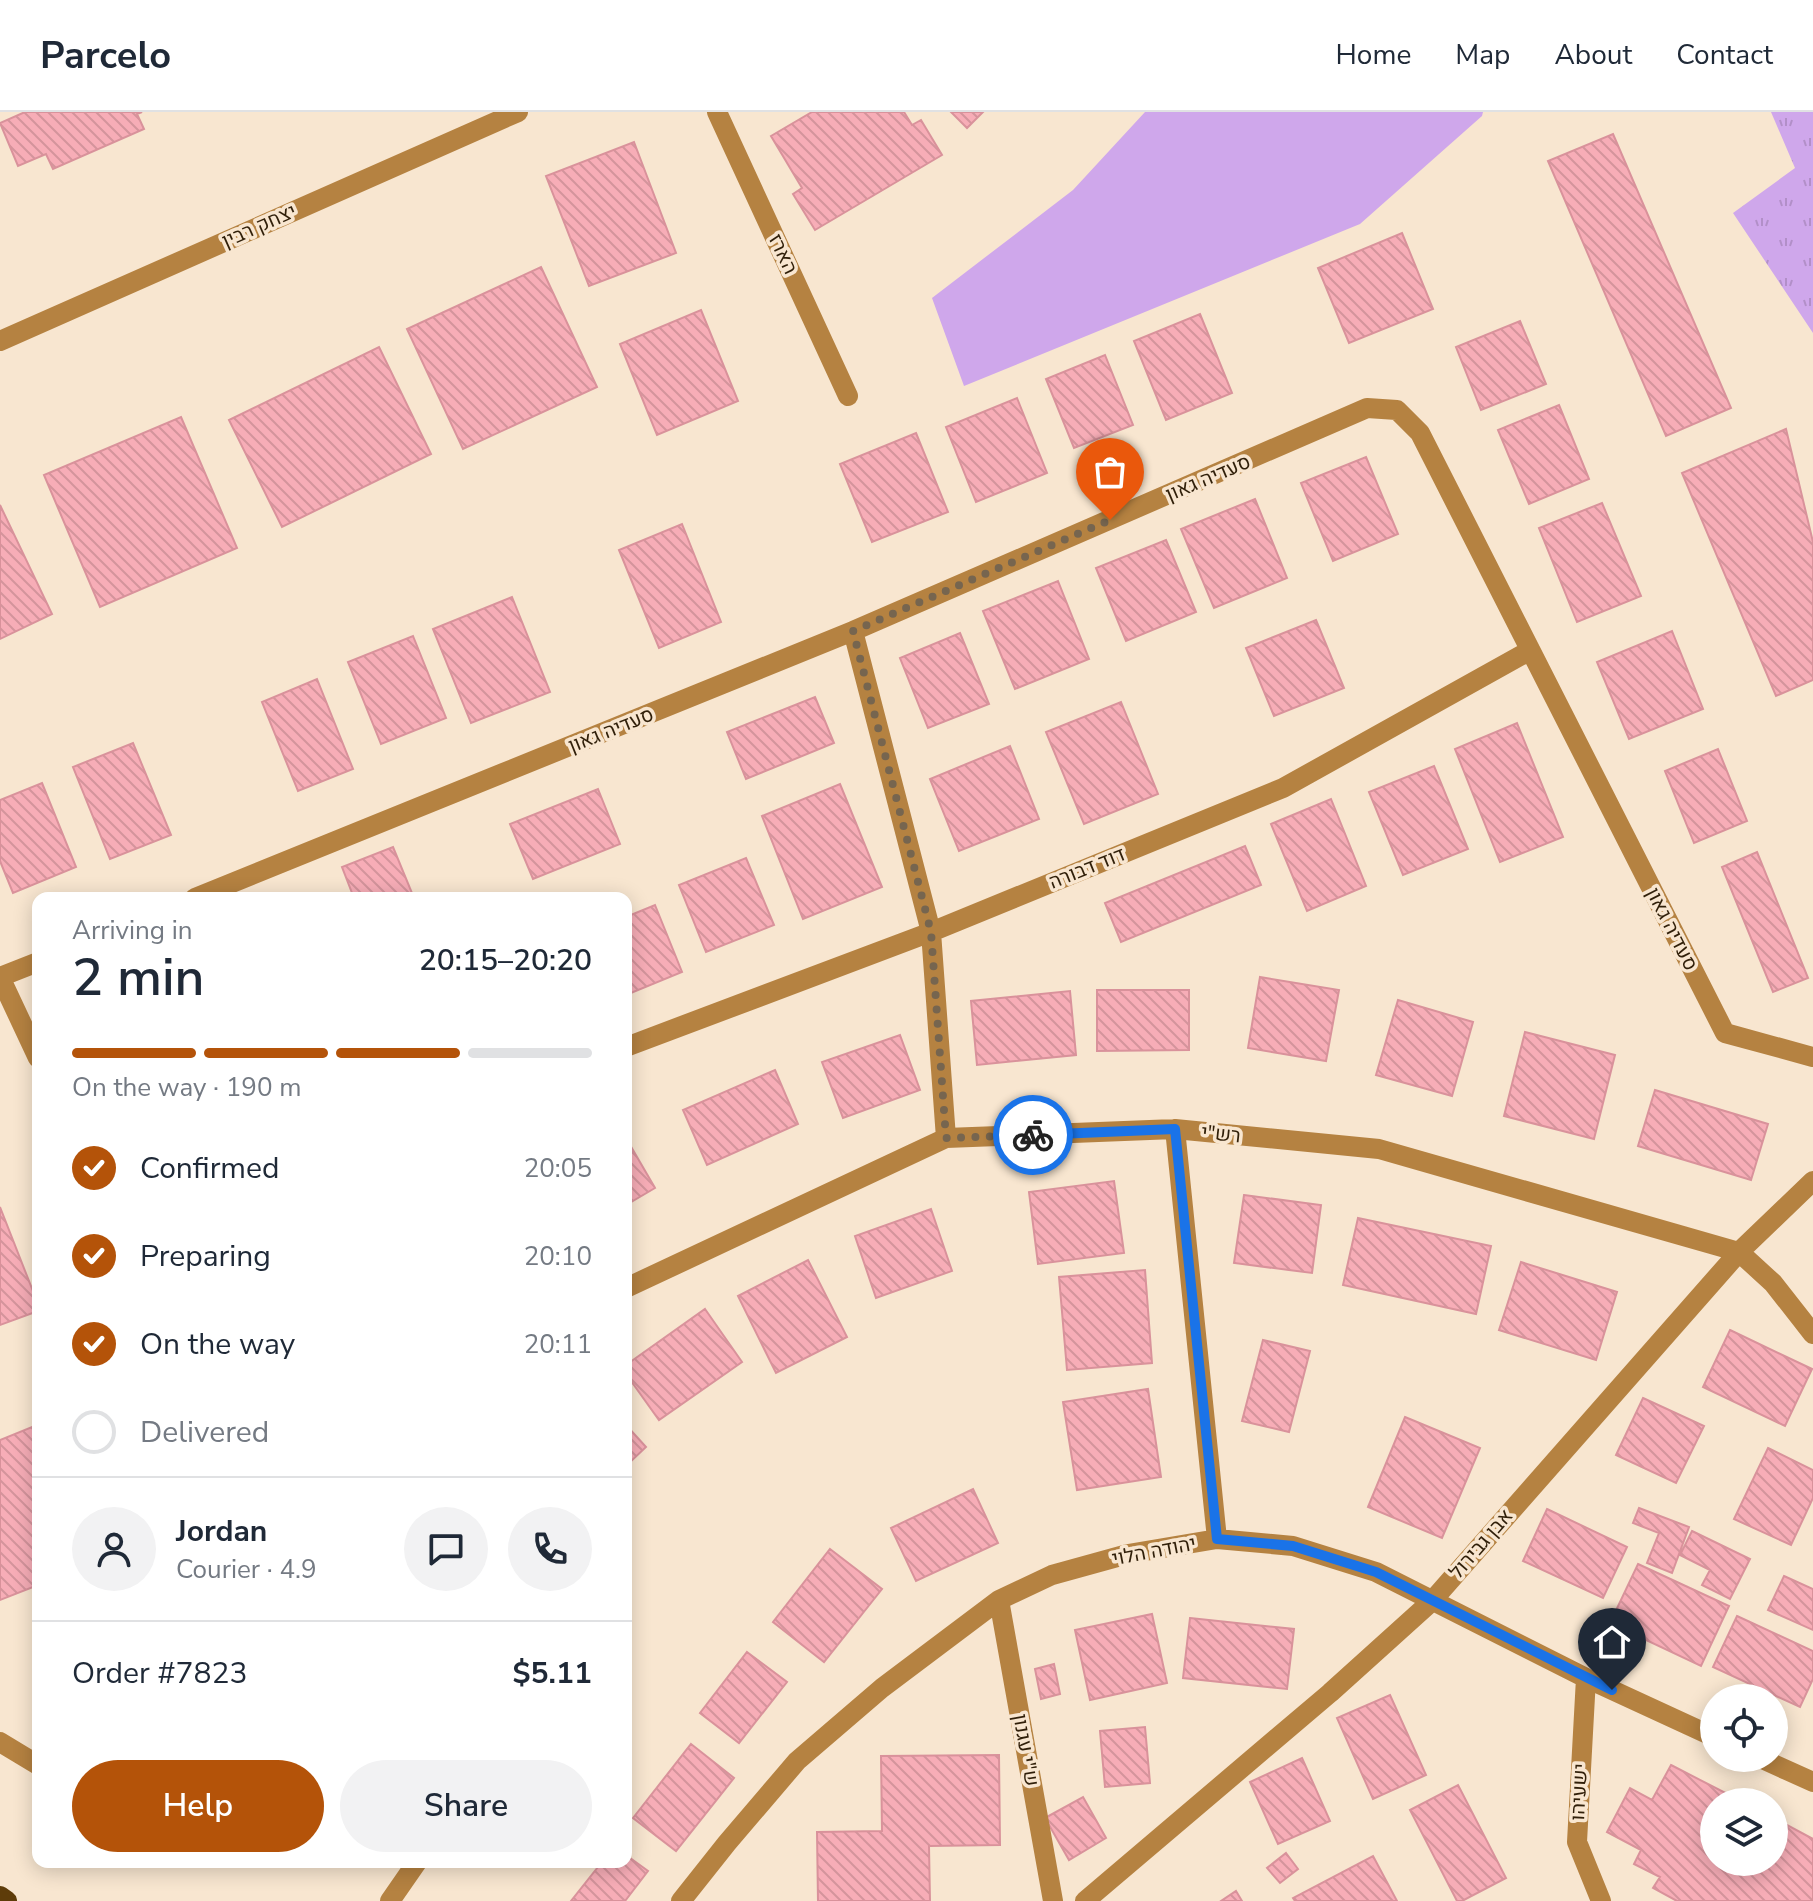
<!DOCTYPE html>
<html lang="en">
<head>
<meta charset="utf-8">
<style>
	:root { --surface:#fff; --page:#f2f2f3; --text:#1f2937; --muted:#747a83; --line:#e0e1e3; --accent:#b45309 }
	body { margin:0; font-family:"Nunito Sans",Heebo,sans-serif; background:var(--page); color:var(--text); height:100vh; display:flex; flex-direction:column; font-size:30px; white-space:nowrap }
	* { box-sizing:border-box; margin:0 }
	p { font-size:26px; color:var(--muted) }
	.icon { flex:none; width:44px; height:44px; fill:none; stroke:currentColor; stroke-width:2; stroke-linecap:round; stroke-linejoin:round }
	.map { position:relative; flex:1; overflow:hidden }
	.drawer { position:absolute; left:32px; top:780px; width:600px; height:976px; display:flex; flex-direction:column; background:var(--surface); border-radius:16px; box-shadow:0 4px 20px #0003 }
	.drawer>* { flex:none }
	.tools { position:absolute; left:1700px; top:1572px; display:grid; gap:16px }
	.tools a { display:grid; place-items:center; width:88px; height:88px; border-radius:50%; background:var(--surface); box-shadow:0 4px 20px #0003; font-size:40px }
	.pin { position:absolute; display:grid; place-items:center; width:68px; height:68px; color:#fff; margin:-82px -34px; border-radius:50% 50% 50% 0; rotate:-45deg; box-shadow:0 0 8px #0007 }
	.pin .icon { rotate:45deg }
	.courier { position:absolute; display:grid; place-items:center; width:80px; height:80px; margin:-40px; border:6px solid #1a73e8; border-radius:50%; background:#fff; color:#222; box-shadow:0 2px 10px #0007 }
	.headline em { font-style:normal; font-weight:600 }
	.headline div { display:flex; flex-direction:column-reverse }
	.headline { display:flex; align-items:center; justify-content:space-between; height:136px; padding:0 40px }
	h1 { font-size:52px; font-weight:600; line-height:60px }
	.bar { display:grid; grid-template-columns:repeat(4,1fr); gap:12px 8px; align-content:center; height:96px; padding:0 40px }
	.bar i { height:10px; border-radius:6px; background:var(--line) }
	.bar .current { background:var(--accent) }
	.bar p { grid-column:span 4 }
	.line { display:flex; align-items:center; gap:20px; padding:0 40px; border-top:2px solid var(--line) }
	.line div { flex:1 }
	.round { display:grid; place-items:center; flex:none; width:84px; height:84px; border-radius:42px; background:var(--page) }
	ol { padding:0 40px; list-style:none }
	li { display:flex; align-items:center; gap:24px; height:88px }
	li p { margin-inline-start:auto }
	li .icon { padding:8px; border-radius:50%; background:var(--accent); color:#fff; stroke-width:4 }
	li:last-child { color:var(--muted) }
	li i { width:44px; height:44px; border:4px solid var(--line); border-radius:50% }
	.primary-button { display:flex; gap:16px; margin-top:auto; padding:16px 40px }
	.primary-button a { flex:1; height:92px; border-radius:48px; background:var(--accent); color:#fff; font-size:32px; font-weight:600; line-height:92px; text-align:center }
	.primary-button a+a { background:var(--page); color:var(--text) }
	header { display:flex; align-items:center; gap:48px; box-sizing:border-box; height:112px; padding:0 40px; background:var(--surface); border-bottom:2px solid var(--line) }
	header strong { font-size:38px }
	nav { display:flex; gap:44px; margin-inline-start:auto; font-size:28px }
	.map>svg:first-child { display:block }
	.grass { fill:url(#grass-tufts) }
	.park { fill:#cfa7eb }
	.building { fill:url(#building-back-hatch); stroke:#d9929b; stroke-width:2 }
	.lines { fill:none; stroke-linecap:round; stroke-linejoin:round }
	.minor { stroke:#b58241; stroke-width:20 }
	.major { stroke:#5e3c09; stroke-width:20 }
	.done { stroke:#76654f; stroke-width:8; stroke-dasharray:0 14.4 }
	.route { stroke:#1a73e8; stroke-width:10 }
	.labels { text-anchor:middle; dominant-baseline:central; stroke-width:7; stroke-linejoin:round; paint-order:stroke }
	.street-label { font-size:20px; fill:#301f09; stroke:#f8e6d0 }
</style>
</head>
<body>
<header>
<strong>Parcelo</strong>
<nav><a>Home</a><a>Map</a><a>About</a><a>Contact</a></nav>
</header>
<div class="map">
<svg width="1813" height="1789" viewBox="0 0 1813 1789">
	<defs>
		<pattern id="grass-tufts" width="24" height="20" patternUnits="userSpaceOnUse" patternTransform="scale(2)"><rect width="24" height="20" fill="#cfa7eb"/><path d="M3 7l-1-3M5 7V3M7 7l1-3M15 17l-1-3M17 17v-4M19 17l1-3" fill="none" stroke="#b28fc8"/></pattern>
		<pattern id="building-back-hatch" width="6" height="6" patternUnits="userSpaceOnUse" patternTransform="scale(2)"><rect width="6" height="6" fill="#f7adb7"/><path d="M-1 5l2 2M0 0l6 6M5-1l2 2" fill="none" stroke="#d4949c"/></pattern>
	</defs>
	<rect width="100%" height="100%" fill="#f8e6d0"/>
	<!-- grass -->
	<path class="grass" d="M1771,0H1813V221L1733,101L1795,56Z"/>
	<!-- park -->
	<path class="park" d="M1145,0H1483L1482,4L1360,112L964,274L932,186L1073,78Z"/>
	<!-- building -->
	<path class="building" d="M25,0H142L137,2L144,17L53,57L46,42L18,54L0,11Z
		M812,0H904L912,13L921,8L942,43L815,118L793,82L802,76L771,24Z
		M951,0H983L967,16Z
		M1613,22L1731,296L1666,324L1548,49Z
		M634,30L676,141L589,174L546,64Z
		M1402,121L1433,197L1349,231L1318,156Z
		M541,155L597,275L463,337L407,217Z
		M701,198L738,289L657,323L620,232Z
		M1200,202L1232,281L1166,308L1134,229Z
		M1520,209L1546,272L1481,298L1456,235Z
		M379,235L431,342L282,415L229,308Z
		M1105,243L1133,313L1074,336L1046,267Z
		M1017,286L1047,361L976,390L946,315Z
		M1559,293L1589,367L1529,392L1498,318Z
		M181,305L237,436L100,495L44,363Z
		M1786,317L1813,430V568L1776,584L1682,361Z
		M916,321L948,400L872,430L840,352Z
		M1366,345L1398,422L1333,449L1301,371Z
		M1255,387L1287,466L1214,496L1181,417Z
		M1602,391L1641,484L1577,510L1539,416Z
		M0,393L52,502L0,527Z
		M682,412L721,510L659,536L619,438Z
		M1166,428L1196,500L1126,529L1096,456Z
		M1058,469L1089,547L1015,577L983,499Z
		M512,485L550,580L471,611L433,517Z
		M1316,508L1344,576L1274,604L1246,536Z
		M1672,519L1703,597L1629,627L1597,550Z
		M960,521L989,592L928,616L900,546Z
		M413,524L446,606L381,632L348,550Z
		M317,567L353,657L298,679L262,590Z
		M815,585L834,631L746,667L727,620Z
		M1121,590L1158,682L1084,712L1046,620Z
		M1517,611L1563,725L1500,750L1455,637Z
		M133,631L171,723L110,747L73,655Z
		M1010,634L1039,707L959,739L930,667Z
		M1718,637L1747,709L1694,731L1665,659Z
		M1434,654L1468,737L1403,763L1369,680Z
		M42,671L76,755L13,781L0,749V688Z
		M840,672L882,775L803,807L762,704Z
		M598,677L620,732L533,767L510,712Z
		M1331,687L1366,774L1307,799L1271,712Z
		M1245,734L1261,773L1121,830L1105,791Z
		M393,735L414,786H354L342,755Z
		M1757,740L1808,866L1773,880L1722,755Z
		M746,746L774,813L706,840L679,773Z
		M655,793L682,860L626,883V805Z
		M1260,865L1339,878L1326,949L1248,936Z
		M1097,878H1189V938L1097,939Z
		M1070,879L1076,943L977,953L971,889Z
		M1398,888L1473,910L1452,984L1376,963Z
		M1525,920L1615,943L1594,1027L1504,1004Z
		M900,923L920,978L843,1006L822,950Z
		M775,958L798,1012L707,1053L683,998Z
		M1655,978L1768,1012L1751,1068L1638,1034Z
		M626,1026L655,1076L626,1093Z
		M1114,1069L1124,1141L1038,1152L1029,1080Z
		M1244,1083L1321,1093L1312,1161L1234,1151Z
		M0,1095L38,1192V1199L0,1213Z
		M931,1097L952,1159L876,1186L855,1124Z
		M1358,1106L1491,1134L1476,1202L1343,1173Z
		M808,1148L847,1225L776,1261L738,1184Z
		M1521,1150L1617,1180L1596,1248L1499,1218Z
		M1145,1158L1152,1251L1067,1258L1059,1165Z
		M705,1197L742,1250L659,1308L626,1262V1253Z
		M1730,1218L1812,1257L1785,1314L1703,1275Z
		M1263,1228L1310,1239L1289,1320L1242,1309Z
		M1148,1277L1161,1365L1077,1378L1063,1290Z
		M1643,1286L1704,1314L1676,1371L1616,1343Z
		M1405,1305L1480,1336L1442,1426L1368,1395Z
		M626,1313L646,1335L626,1354Z
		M32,1315L38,1330V1473L0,1488V1328Z
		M1768,1336L1813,1358V1386L1791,1433L1734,1407Z
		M973,1377L998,1431L916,1469L891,1416Z
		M1639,1396L1689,1415L1672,1461L1647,1451L1659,1421L1633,1411Z
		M1547,1397L1627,1435L1603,1486L1523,1449Z
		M1692,1419L1750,1447L1730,1487L1702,1473L1710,1458L1680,1443Z
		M830,1437L882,1477L824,1550L773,1510Z
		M1638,1452L1729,1494L1701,1554L1610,1511Z
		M1784,1464L1813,1477V1518L1768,1498Z
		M1152,1502L1167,1571L1090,1588L1075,1518Z
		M1737,1504L1813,1539V1567L1800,1595L1713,1555Z
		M1190,1506L1294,1517L1287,1577L1183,1566Z
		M747,1540L787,1570L739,1631L700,1601Z
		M1054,1552L1060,1582L1041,1587L1035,1557Z
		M1390,1583L1426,1663L1373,1687L1337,1606Z
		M1145,1615L1150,1671L1105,1675L1100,1619Z
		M691,1632L734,1666L676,1739L633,1706Z
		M999,1643L1000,1733L929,1734L930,1789H818L817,1720L882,1719L881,1644Z
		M1302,1646L1330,1709L1278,1732L1250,1670Z
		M1671,1653L1743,1690H1714V1750H1774V1706L1813,1727V1789H1677L1653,1776L1660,1765L1634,1752L1641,1738L1607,1720L1630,1676L1652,1688Z
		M1458,1673L1506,1766L1462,1789H1457L1410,1698Z
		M1083,1685L1106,1726L1069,1748L1045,1706Z
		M1286,1741L1298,1757L1280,1771L1267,1756Z
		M626,1743L648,1759L625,1789H571L602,1750H626Z
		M1373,1744L1397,1789H1295L1293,1786Z
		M1236,1779L1242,1789H1221Z"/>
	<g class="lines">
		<!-- minor -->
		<path class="minor" d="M717,0L848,284
			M0,229L518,0
			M853,519L931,820L946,1026
			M195,786L853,519L1367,296L1397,298L1420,321L1725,921L1813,945
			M0,865L38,946
			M0,865L38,850
			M626,935L931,820L1283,676L1529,539
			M1175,1017L1217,1427
			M1813,1069L1739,1140L1773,1171L1813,1222
			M626,1176L946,1026L1175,1017L1379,1037L1739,1140L1432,1489L1330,1581L1085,1789
			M999,1488L1053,1789
			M1586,1566L1577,1730L1601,1789
			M0,1630L38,1653
			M1760,1646L1813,1670
			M390,1789L417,1750
			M681,1789L727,1731L797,1649L882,1576L999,1488L1052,1463L1128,1442L1217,1427L1293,1434L1376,1460L1586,1566L1714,1625"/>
		<!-- major -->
		<path class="major" d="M0,1784L7,1789"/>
	</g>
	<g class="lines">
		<!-- done -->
		<path class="done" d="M1033,1023L946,1026L931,820L853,519L1110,408"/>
		<!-- route -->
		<path class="route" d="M1033,1023L1175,1017L1217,1427L1293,1434L1376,1460L1612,1578"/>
	</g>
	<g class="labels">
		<!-- street labels -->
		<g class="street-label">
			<text transform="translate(259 114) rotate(-24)">יצחק רבין</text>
			<text transform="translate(783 142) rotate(65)">הארז</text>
			<text transform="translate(1208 366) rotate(-23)">סעדיה גאון</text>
			<text transform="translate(611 618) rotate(-22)">סעדיה גאון</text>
			<text transform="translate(1087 756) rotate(-22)">דוד דבורה</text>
			<text transform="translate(1672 817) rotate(63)">סעדיה גאון</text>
			<text transform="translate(1221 1022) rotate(6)">רש"י</text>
			<text transform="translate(1481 1432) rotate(-49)">אבן גבירול</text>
			<text transform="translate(1154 1439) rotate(-11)">יהודה הלוי</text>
			<text transform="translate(1026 1638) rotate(80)">ש"י עגנון</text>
			<text transform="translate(1579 1680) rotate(-87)">ישעיהו</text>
		</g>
	</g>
</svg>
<div class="tools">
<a><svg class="icon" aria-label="locate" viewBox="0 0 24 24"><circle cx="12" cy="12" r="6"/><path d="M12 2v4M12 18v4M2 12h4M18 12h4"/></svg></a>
<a><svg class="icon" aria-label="layers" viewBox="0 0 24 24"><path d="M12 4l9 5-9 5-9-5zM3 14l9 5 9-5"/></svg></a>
</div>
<div class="pin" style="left:1110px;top:408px;background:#ea580c"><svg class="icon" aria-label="bag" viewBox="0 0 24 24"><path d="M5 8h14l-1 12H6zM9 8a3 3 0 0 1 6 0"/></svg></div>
<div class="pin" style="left:1612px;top:1578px;background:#1f2937"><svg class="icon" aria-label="home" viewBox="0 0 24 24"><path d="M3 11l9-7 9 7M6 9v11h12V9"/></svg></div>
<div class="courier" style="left:1033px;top:1023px"><svg class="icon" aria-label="bike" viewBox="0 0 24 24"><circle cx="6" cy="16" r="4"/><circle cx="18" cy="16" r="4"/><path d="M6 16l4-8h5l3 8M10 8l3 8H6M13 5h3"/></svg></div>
<section class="drawer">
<div class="headline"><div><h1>2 min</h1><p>Arriving in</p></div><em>20:15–20:20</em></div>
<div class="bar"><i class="current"></i><i class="current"></i><i class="current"></i><i></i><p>On the way · 190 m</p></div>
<ol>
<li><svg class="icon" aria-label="check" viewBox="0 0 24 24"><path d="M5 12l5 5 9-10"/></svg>Confirmed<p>20:05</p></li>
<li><svg class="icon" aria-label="check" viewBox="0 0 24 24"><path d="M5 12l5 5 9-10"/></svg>Preparing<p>20:10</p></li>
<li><svg class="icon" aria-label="check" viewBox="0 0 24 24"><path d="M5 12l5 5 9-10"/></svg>On the way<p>20:11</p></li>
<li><i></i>Delivered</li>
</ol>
<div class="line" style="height:144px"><a class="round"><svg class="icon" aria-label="person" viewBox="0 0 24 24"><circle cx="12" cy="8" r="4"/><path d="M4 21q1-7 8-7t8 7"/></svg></a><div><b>Jordan</b><p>Courier · 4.9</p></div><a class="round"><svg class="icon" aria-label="chat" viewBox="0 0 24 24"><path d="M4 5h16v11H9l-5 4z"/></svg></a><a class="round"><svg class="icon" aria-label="phone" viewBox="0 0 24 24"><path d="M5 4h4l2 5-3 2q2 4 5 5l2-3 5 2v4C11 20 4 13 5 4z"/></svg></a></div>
<div class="line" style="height:104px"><div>Order #7823</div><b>$5.11</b></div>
<div class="primary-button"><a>Help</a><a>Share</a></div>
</section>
</div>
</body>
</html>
